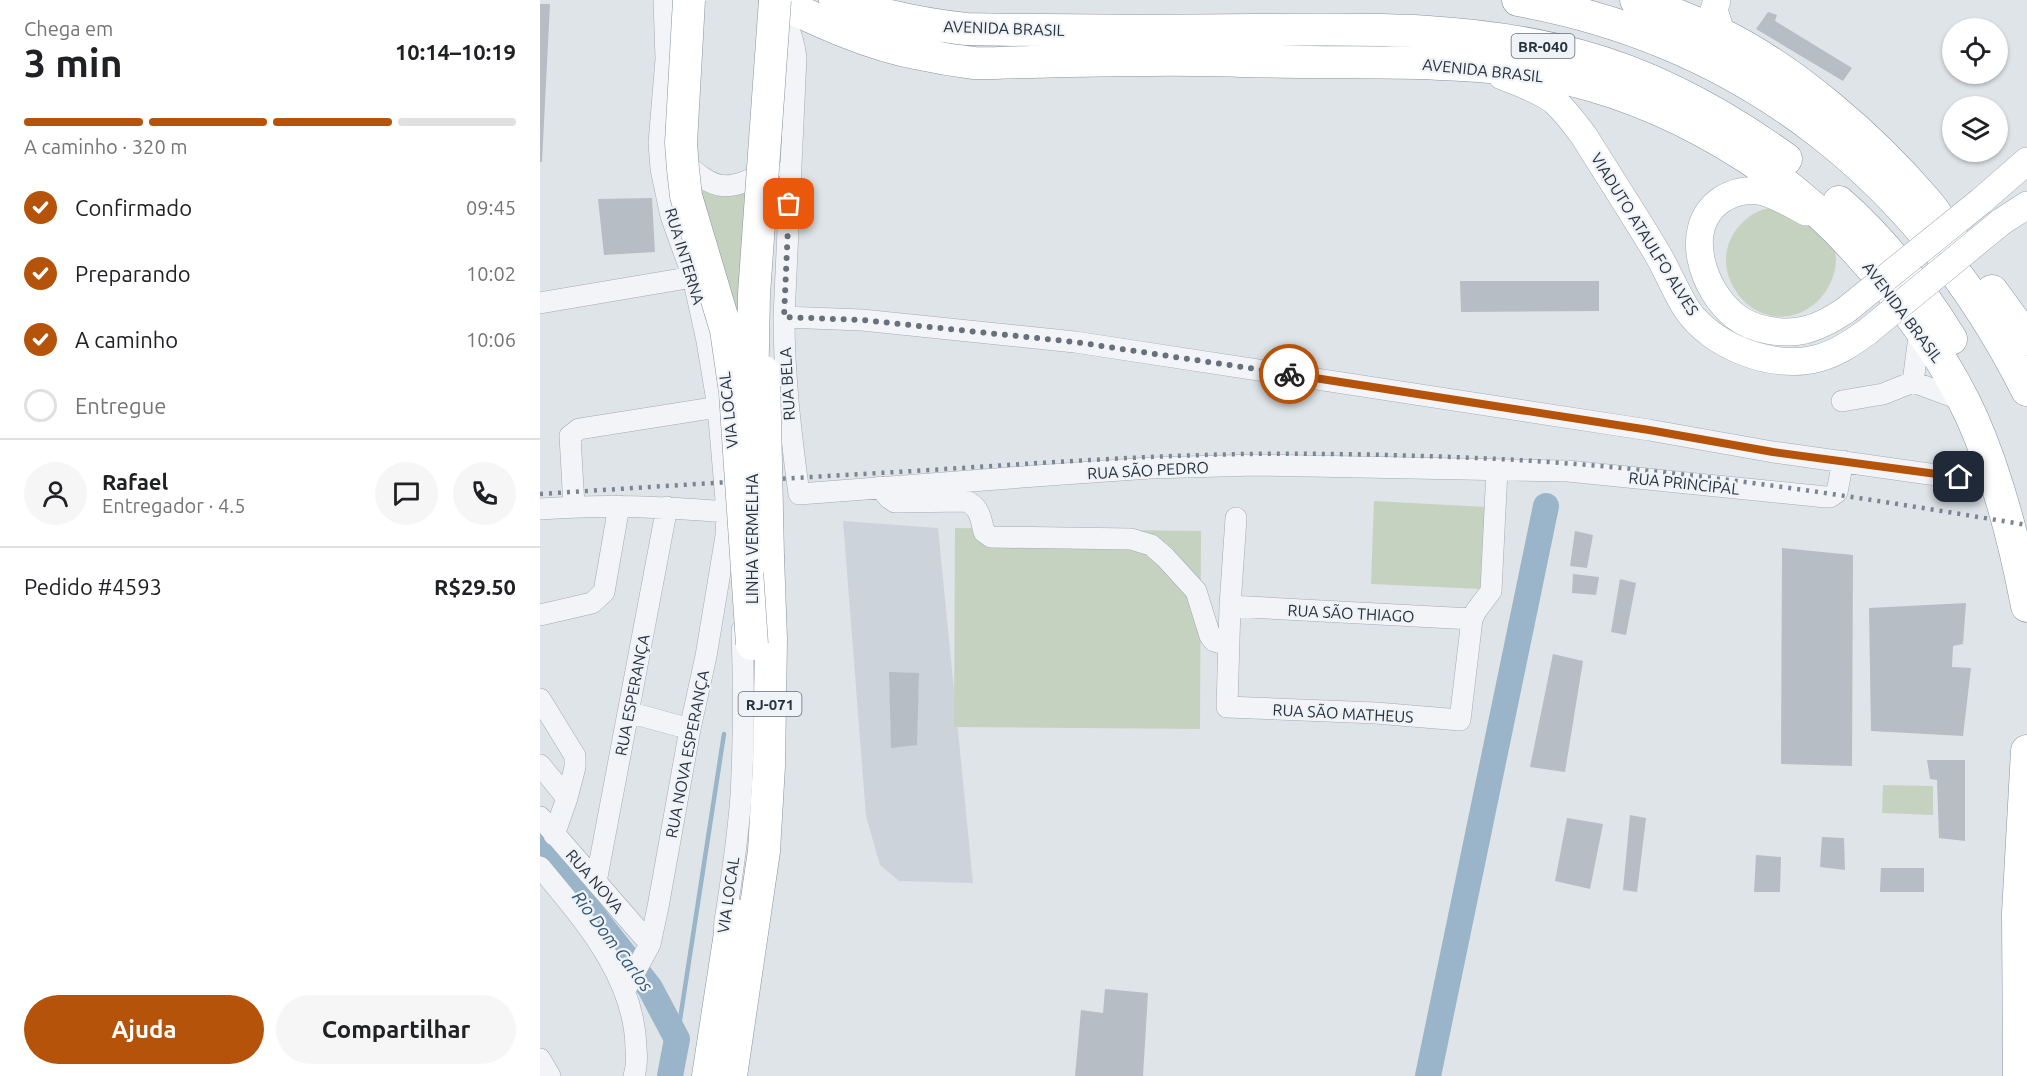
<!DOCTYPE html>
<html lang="pt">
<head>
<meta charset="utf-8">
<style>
	:root { --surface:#fff; --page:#f6f6f6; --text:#202124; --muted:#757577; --line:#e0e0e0; --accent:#b45309 }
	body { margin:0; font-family:Ubuntu,sans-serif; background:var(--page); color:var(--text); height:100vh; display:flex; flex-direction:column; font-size:22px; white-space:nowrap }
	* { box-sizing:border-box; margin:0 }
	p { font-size:20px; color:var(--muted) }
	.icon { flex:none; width:33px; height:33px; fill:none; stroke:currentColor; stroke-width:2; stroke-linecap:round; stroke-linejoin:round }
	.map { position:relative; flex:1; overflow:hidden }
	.side { display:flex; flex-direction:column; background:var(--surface); width:540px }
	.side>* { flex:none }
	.tools { position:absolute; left:1402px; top:18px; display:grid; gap:12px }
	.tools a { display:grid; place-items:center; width:66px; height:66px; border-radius:50%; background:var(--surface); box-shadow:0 2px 4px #0004; font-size:30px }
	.pin { position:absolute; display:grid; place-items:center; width:51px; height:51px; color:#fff; margin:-26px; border-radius:12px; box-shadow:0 3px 9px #0006 }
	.courier { position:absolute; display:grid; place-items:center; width:60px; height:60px; margin:-30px; border:4px solid #b45309; border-radius:50%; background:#fff; color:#222; box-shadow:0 2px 8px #0007 }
	.headline em { font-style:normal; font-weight:700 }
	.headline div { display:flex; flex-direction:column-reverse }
	.headline { display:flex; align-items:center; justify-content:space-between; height:102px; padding:0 24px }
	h1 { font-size:39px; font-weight:700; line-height:45px }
	.bar { display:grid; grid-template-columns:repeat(4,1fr); gap:9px 6px; align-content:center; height:72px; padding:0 24px }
	.bar i { height:8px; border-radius:4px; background:var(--line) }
	.bar .on { background:var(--accent) }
	.bar p { grid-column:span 4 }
	.line { display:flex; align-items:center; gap:15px; padding:0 24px; border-top:2px solid var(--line) }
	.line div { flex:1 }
	.round { display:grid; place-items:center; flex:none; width:63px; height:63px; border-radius:32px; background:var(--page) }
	ol { padding:0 24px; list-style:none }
	li { display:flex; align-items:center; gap:18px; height:66px }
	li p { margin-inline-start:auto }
	li .icon { padding:6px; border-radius:50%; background:var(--accent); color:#fff; stroke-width:4 }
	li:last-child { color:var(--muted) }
	li i { width:33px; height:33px; border:3px solid var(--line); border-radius:50% }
	.cta { display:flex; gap:12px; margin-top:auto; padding:12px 24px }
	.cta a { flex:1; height:69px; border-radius:36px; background:var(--accent); color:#fff; font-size:24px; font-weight:700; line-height:69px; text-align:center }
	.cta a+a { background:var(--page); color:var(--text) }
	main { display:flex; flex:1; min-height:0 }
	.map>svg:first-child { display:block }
	.built { fill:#cdd3da }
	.green { fill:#c6d2c0 }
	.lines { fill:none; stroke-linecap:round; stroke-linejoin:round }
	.stream { stroke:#9ab5c9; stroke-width:4.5 }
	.river { stroke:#9ab5c9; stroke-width:26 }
	.building { fill:#b6bdc5 }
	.minor-casing { stroke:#a4abb2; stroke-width:22 }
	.major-casing { stroke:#9ea9b4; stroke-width:28 }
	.highway-casing { stroke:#87929f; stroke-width:33 }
	.minor { stroke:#f2f4f7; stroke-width:21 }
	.major { stroke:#fff; stroke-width:27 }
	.highway { stroke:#fff; stroke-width:32 }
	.rail { stroke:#798592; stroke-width:4.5; stroke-dasharray:3 6; stroke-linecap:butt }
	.major-bridge-casing { stroke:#9ea9b4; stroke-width:28; stroke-linecap:butt }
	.highway-bridge-casing { stroke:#87929f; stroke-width:33; stroke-linecap:butt }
	.major-bridge { stroke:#fff; stroke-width:27 }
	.highway-bridge { stroke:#fff; stroke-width:32 }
	.done { stroke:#68717b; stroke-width:6; stroke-dasharray:0 10.8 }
	.route { stroke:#b45309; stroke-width:8 }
	.labels { text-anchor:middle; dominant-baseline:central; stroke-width:4.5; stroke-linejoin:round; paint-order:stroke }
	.shield { fill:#eff2f6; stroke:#646c77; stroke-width:1.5 }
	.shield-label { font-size:15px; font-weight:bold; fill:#283340 }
	.street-label { font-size:16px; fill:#283340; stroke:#eff2f6 }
	.water-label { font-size:18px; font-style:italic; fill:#325574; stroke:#eff2f6 }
</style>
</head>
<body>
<main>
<section class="side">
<div class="headline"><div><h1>3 min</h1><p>Chega em</p></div><em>10:14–10:19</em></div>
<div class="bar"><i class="on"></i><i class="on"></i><i class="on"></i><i></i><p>A caminho · 320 m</p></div>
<ol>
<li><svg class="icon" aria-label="check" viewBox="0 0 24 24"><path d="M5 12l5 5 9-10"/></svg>Confirmado<p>09:45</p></li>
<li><svg class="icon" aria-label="check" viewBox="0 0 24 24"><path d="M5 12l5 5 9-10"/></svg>Preparando<p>10:02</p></li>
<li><svg class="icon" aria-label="check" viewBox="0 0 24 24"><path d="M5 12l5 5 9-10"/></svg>A caminho<p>10:06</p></li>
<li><i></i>Entregue</li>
</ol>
<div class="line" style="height:108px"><a class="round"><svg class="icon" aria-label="person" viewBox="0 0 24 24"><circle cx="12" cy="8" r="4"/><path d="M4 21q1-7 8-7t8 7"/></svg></a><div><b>Rafael</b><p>Entregador · 4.5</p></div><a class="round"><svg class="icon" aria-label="chat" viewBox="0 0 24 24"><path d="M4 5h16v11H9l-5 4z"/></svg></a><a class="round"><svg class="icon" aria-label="phone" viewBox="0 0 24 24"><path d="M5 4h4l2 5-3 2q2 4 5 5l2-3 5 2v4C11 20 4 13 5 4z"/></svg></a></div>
<div class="line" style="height:78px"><div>Pedido #4593</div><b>R$29.50</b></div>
<div class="cta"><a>Ajuda</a><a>Compartilhar</a></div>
</section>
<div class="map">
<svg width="1487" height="1076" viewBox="0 0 1487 1076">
	<rect width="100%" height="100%" fill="#dfe4e8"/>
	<!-- built -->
	<path class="built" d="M303,521L398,528L433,883L359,881L340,865L326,816Z"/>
	<!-- green -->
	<path class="green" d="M155,188L212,194L202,312L192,308Z
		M1243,207C1252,212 1285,229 1289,236C1305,260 1291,294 1269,308C1216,342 1157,268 1202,223C1208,217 1216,211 1225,209C1231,207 1237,207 1243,207Z
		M834,501L946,507L943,589L831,584Z
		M415,528L661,531L660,729L414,727Z
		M1343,785L1393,786V815L1342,813Z"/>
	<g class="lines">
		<!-- stream -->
		<path class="stream" d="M137,1039L184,734"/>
		<!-- river -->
		<path class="river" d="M0,847L110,988L137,1039L130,1076
			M888,1076L1006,506"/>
	</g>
	<!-- building -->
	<path class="building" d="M0,4H10L2,162H0Z
		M1228,12L1237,15L1235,21L1312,68L1303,81L1216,29Z
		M112,198L115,252L64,255L58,199Z
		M920,281H1059V311L921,312Z
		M1035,531L1053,535L1047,568L1030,566Z
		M1242,548L1313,555L1312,766L1241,764Z
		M1033,574L1059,577L1056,595L1032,593Z
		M1080,579L1096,583L1086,635L1071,632Z
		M1426,603L1423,644L1413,646L1412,667L1431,668L1423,736L1331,731L1329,608Z
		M1013,654L1043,661L1025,772L990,767Z
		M349,672L379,673L377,745L351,748Z
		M1387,760H1425V841L1399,838L1397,780L1390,779Z
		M1090,815L1106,818L1097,892L1083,890Z
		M1027,818L1063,824L1050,889L1015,881Z
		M1282,837L1304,838L1305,870L1280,867Z
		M1216,855L1241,857L1240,892H1214Z
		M1341,868H1384V892H1340Z
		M565,989L608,993L603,1076H535L541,1010L563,1013Z"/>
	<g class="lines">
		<defs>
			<path id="minor" d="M233,3C247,24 252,31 256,57L244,317C244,377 251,435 259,494L509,475L610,468L716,465L1028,471L1286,497H1290L1297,492L1303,461
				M138,157C177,193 185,193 232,169
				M0,303L153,277
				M244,317L322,320L535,342L1109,430L1233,452L1389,474L1432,478H1454
				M1380,329L1373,382L1422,400
				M1302,401L1343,394L1373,382
				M340,487L349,498L355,502L426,501C440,507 441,519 444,532L451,537L591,539L611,545L625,557L656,591L670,636L674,641L688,645
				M34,506L30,436L39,429L178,407
				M0,509C63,504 124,507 187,512
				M696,518L690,606L687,707L836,713L920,720L932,619L936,611L951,591L957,470
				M690,606L932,619
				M0,615L52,603L64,592L79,506
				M0,699L35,756V767L27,798
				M88,712L150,729
				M0,765L27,798L14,835
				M0,817L110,944
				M0,867C43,919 95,977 96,1048C97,1058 97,1067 94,1076
				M56,882L127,507
				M184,927C191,884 198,839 201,795C204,740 204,685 202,630
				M85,990L110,944L118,907L150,729L166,656L186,536L187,512L182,453L178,407L167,341L153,277L131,216L121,169L119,143L126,59L124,0
				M0,1059L10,1076"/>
			<path id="major" d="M1177,0L1174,10L1182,35
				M962,76C980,83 998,89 1013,100C1025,110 1035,124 1044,136C1067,173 1091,210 1114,248C1126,267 1134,289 1146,308C1171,347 1235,371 1279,358C1297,353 1312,343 1327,332
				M1441,201L1487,161
				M1266,212C1251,204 1236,195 1220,191C1205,189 1193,192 1181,200C1141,228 1163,291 1195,316C1212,330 1243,335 1265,330C1281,326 1292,319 1306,310
				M1461,222L1487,205"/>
			<path id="highway" d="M235,0C281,22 330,45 380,54C398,58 416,61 434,63C452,64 470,62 488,62C530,61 571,60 612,60C664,59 716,62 768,62C838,63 908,61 977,70C1102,86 1230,155 1314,248C1361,299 1405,357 1433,420C1459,480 1475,543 1487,606
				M295,0C338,15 381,24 426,29C523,31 619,31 716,30C825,29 934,26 1040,56C1115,76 1183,114 1246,159
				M978,0C1210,42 1382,182 1487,390
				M1096,0C1125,10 1153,21 1181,34C1254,70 1332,138 1385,200C1395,211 1403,224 1412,237
				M1299,202C1343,240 1380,289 1411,339
				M1452,291L1487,339
				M168,1076L193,914
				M191,1076L224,851L229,766L231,639L228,557
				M1479,1076L1478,913L1487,751"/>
		</defs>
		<!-- minor casing -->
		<use href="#minor" class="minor-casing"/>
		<!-- major casing -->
		<use href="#major" class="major-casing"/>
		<!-- highway casing -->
		<use href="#highway" class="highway-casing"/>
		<!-- minor -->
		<use href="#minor" class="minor"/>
		<!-- major -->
		<use href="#major" class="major"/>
		<!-- highway -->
		<use href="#highway" class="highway"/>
		<!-- rail -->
		<path class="rail" d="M0,494C125,486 250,478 374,471C484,464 594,456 704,454C789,453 874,455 959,459C1137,468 1312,496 1487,525"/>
		<defs>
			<path id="major-bridge" d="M1306,310L1441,201
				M1327,332L1461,222"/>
			<path id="highway-bridge" d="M149,0L141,143L143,169L146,196L186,330L195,392L212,644
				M224,372L228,557
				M212,398L214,294L235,0"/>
		</defs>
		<!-- major-bridge casing -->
		<use href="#major-bridge" class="major-bridge-casing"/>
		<!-- highway-bridge casing -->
		<use href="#highway-bridge" class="highway-bridge-casing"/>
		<!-- major-bridge -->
		<use href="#major-bridge" class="major-bridge"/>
		<!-- highway-bridge -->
		<use href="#highway-bridge" class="highway-bridge"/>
	</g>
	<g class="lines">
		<!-- done -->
		<path class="done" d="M249,204L244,317L322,320L535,342L749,374"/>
		<!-- route -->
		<path class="route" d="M749,374L1109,430L1233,452L1419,477"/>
	</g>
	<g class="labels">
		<!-- shield labels -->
		<g class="shield">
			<rect x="971.5" y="34" width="63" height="24" rx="4.5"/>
			<rect x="198.5" y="692" width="63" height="24" rx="4.5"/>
		</g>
		<g class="shield-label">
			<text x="1003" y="46">BR-040</text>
			<text x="230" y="704">RJ-071</text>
		</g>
		<!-- street labels -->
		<g class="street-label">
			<text transform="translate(464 28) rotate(2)">AVENIDA BRASIL</text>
			<text transform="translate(943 70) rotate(6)">AVENIDA BRASIL</text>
			<text transform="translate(1105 234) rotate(58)">VIADUTO ATAULFO ALVES</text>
			<text transform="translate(145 256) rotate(73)">RUA INTERNA</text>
			<text transform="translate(1363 312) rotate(53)">AVENIDA BRASIL</text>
			<text transform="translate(247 384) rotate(-93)">RUA BELA</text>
			<text transform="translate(188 410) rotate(-96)">VIA LOCAL</text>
			<text transform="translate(608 470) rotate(-3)">RUA SÃO PEDRO</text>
			<text transform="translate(1144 483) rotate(6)">RUA PRINCIPAL</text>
			<text transform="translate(212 539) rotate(-90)">LINHA VERMELHA</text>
			<text transform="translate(811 613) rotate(3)">RUA SÃO THIAGO</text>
			<text transform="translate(92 695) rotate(-79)">RUA ESPERANÇA</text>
			<text transform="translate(803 713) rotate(3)">RUA SÃO MATHEUS</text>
			<text transform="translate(147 754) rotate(-79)">RUA NOVA ESPERANÇA</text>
			<text transform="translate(55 881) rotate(49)">RUA NOVA</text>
			<text transform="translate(188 895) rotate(-82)">VIA LOCAL</text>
		</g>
		<!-- water labels -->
		<g class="water-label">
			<text transform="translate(73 941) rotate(53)">Rio Dom Carlos</text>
		</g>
	</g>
</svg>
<div class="tools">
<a><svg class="icon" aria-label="locate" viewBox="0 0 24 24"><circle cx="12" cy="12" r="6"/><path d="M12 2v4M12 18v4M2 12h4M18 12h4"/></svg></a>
<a><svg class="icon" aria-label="layers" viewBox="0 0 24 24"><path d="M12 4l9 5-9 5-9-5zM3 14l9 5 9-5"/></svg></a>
</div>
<div class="pin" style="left:249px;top:204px;background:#ea580c"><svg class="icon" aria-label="bag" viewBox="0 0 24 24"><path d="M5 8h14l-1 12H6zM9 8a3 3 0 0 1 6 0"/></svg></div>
<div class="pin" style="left:1419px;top:477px;background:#1f2937"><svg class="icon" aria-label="home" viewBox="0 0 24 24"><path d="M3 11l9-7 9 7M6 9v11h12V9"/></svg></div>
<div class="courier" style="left:749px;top:374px"><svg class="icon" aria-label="bike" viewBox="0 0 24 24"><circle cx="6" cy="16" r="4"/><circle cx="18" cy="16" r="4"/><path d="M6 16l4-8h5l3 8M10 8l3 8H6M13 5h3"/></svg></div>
</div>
</main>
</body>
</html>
